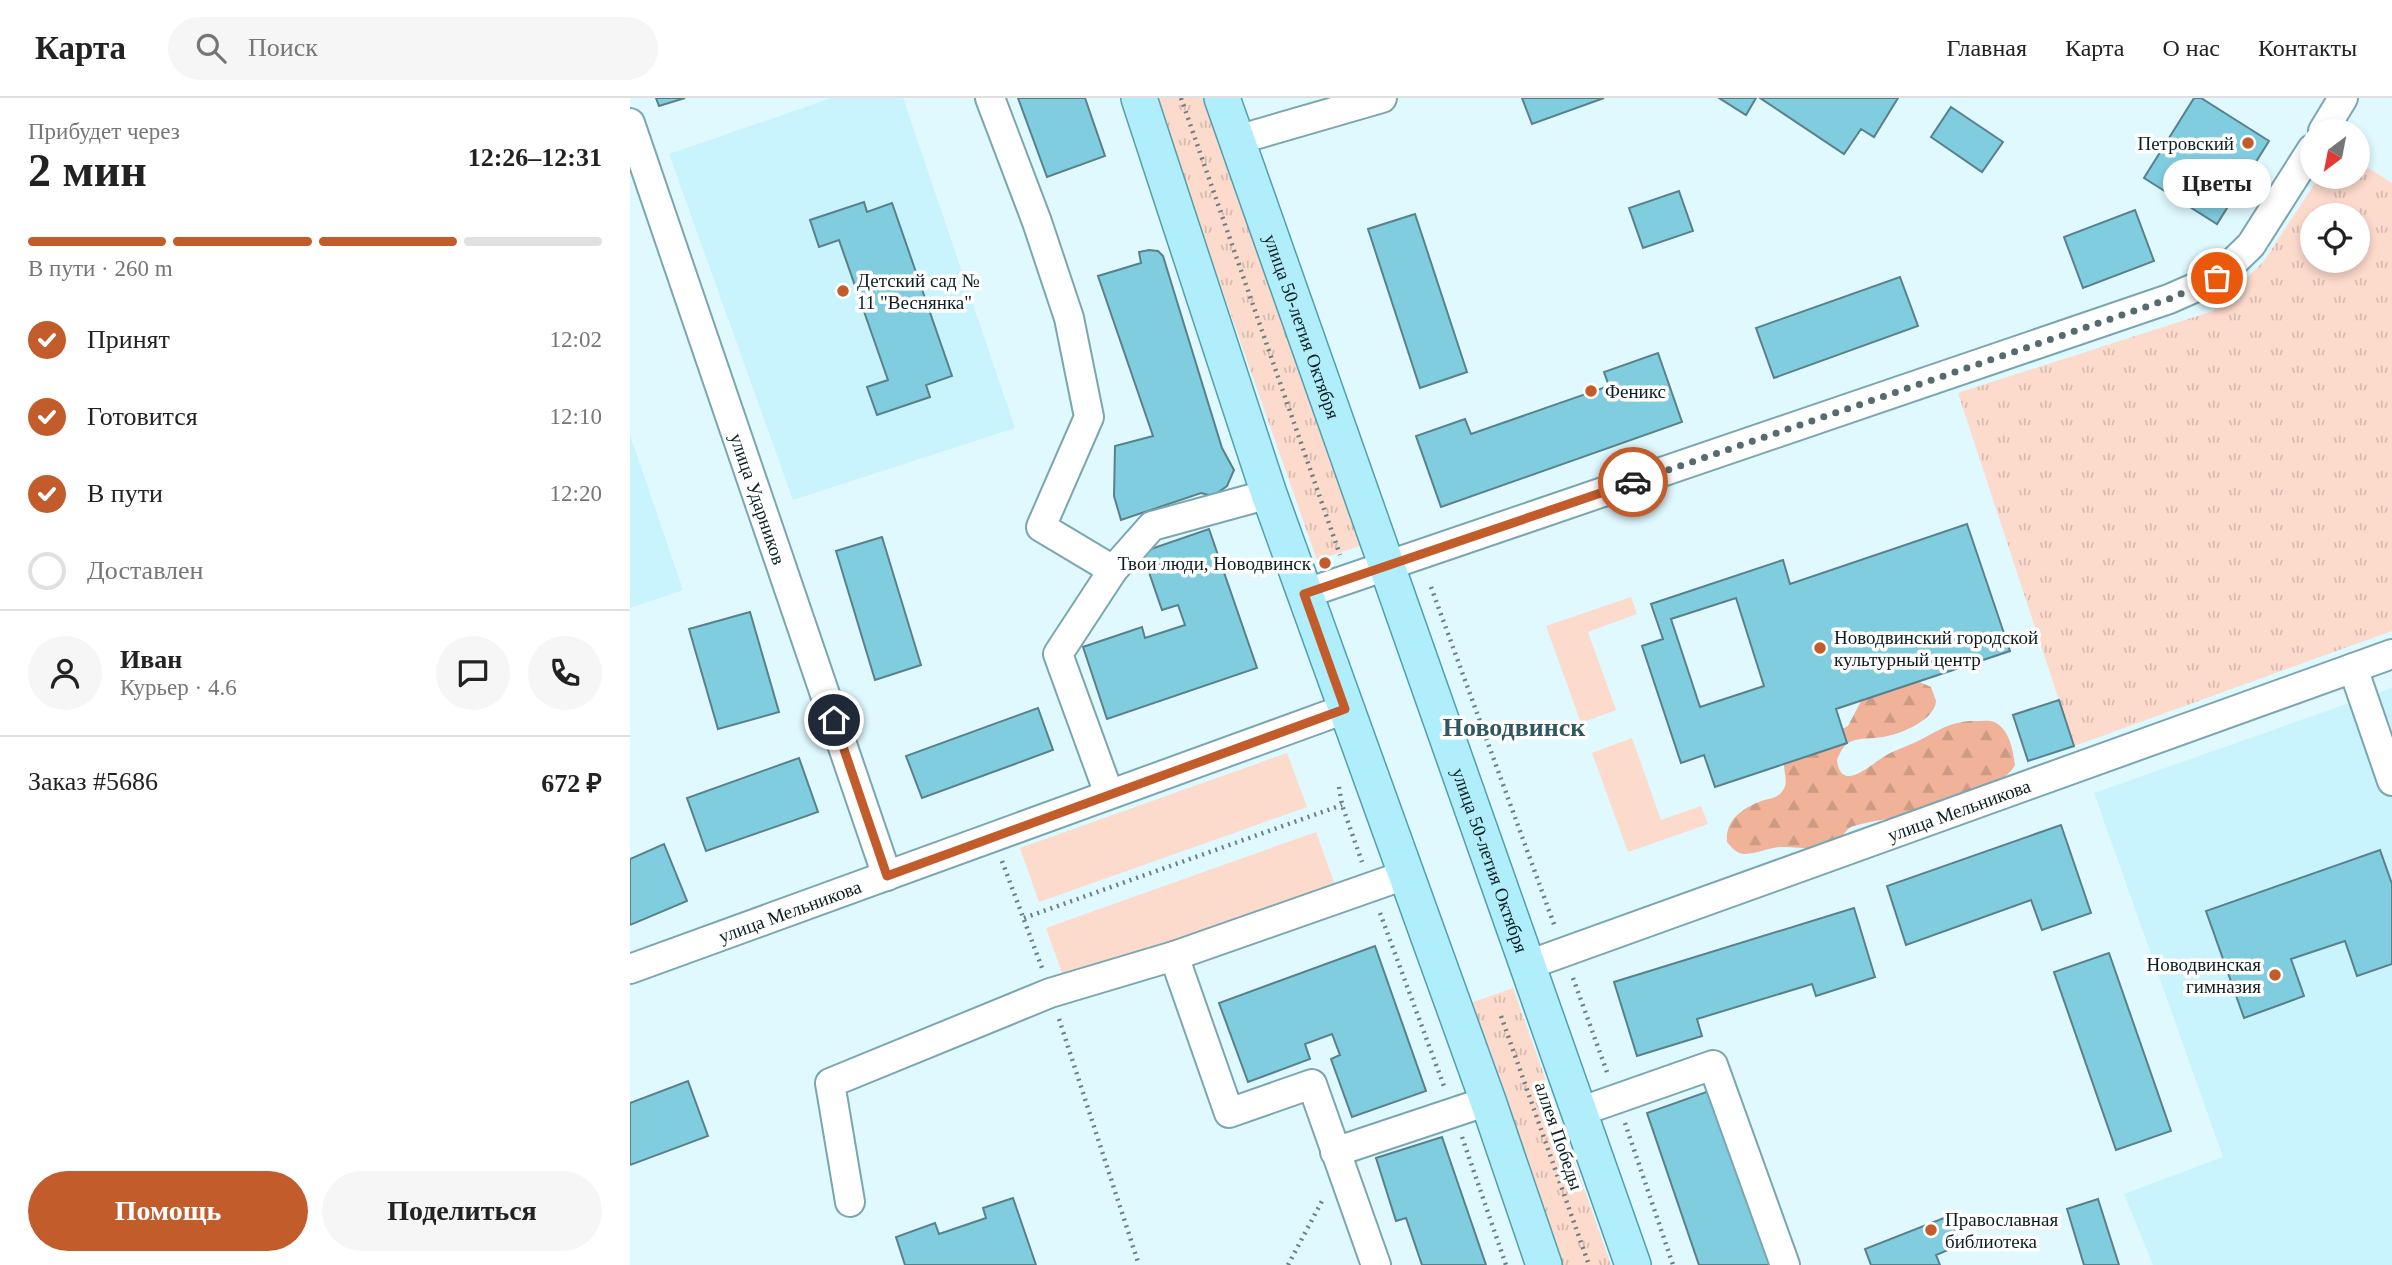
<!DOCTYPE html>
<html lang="ru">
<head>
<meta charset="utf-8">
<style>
	:root { --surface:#fff; --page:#f6f6f6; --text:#222; --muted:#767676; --line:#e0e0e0; --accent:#c25c2b }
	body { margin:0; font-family:Georgia,serif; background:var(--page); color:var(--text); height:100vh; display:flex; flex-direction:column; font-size:26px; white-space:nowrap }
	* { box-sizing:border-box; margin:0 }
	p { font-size:23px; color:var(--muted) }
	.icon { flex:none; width:38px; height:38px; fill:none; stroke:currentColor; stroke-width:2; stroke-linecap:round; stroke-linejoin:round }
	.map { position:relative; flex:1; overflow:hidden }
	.panel { display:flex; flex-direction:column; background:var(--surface); width:630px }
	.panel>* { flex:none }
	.needle { width:46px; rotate:212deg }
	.fabs { position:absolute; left:1670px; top:21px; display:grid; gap:14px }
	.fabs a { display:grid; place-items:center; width:70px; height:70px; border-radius:50%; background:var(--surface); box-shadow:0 4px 10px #0003; font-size:35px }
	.pin { position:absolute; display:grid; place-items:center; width:60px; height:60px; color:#fff; margin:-30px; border:4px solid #fff; border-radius:50%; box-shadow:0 2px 7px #0007 }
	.courier { position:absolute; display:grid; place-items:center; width:70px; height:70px; margin:-35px; border:5px solid #c25c2b; border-radius:50%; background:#fff; color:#222; box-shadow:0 2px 9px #0007 }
	.bubble { position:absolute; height:49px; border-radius:24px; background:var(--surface); box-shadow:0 4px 10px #0003; font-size:23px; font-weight:700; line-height:49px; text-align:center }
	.summary em { font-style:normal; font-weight:700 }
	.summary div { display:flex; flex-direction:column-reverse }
	.summary { display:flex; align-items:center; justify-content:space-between; height:119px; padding:0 28px }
	h1 { font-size:46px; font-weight:700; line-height:52px }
	.bar { display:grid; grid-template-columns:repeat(4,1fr); gap:10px 7px; align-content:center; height:84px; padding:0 28px }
	.bar i { height:9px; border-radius:5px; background:var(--line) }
	.bar .current { background:var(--accent) }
	.bar p { grid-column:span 4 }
	.line { display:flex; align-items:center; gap:18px; padding:0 28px; border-top:2px solid var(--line) }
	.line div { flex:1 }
	.round { display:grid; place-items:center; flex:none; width:74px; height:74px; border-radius:37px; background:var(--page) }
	ol { padding:0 28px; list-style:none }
	li { display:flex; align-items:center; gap:21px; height:77px }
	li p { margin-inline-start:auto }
	li .icon { padding:7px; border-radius:50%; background:var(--accent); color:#fff; stroke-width:4 }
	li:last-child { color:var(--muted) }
	li i { width:38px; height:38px; border:4px solid var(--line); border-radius:50% }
	.cta { display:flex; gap:14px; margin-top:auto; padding:14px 28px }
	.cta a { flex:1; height:80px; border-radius:42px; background:var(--accent); color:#fff; font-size:28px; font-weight:700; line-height:80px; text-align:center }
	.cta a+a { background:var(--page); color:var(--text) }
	header { display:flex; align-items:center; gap:42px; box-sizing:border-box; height:98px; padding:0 35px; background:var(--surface); border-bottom:2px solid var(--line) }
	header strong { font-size:33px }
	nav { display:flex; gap:38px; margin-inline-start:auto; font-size:24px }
	.search { width:490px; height:63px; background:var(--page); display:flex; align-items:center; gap:18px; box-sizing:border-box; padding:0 24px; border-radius:38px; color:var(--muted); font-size:26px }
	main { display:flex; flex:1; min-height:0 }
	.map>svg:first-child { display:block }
	.built { fill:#c9f3fd }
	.grass { fill:#fcdacc }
	.forest { fill:url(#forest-firs) }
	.park { fill:url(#park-tufts); fill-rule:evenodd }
	.building { fill:#80cddf; stroke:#59818b; stroke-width:2; fill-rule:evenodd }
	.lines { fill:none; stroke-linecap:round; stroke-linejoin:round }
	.minor-casing { stroke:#7ca6af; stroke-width:32 }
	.major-casing { stroke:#549eae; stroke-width:38 }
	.path { stroke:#6c8185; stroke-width:4.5; stroke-dasharray:2 5; stroke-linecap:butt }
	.minor { stroke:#fff; stroke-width:28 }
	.major { stroke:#b0eefc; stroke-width:35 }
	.done { stroke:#566b6f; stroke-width:7; stroke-dasharray:0 12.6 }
	.route { stroke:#c25c2b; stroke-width:9 }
	.poi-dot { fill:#c25c2b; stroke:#fff; stroke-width:2.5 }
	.labels { text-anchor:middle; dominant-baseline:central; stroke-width:7; stroke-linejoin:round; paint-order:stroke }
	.poi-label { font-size:19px; fill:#0d1e21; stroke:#fff; text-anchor:start }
	.street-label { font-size:19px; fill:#0d1e21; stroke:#fff }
	.district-label { font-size:26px; font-weight:bold; fill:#315861; stroke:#fff }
</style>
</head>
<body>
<header>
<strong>Карта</strong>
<div class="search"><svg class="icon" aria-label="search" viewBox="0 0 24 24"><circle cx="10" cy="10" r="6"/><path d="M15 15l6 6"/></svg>Поиск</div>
<nav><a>Главная</a><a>Карта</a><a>О нас</a><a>Контакты</a></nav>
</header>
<main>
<section class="panel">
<div class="summary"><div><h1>2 мин</h1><p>Прибудет через</p></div><em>12:26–12:31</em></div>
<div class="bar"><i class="current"></i><i class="current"></i><i class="current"></i><i></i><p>В пути · 260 m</p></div>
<ol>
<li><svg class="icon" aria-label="check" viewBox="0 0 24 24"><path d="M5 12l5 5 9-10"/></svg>Принят<p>12:02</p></li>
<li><svg class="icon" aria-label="check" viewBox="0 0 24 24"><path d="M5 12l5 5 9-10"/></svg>Готовится<p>12:10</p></li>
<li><svg class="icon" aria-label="check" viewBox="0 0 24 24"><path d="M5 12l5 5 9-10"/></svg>В пути<p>12:20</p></li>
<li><i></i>Доставлен</li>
</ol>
<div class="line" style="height:126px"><a class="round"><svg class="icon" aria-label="person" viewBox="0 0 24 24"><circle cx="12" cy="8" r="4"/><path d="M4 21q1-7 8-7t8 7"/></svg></a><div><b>Иван</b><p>Курьер · 4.6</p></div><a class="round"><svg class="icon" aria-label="chat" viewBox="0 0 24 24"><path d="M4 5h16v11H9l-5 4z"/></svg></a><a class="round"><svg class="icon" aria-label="phone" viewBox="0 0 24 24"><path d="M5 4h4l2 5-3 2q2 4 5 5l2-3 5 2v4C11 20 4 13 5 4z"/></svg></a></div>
<div class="line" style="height:91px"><div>Заказ #5686</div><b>672 ₽</b></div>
<div class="cta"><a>Помощь</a><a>Поделиться</a></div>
</section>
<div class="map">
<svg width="1762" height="1167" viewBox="0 0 1762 1167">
	<defs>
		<pattern id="forest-firs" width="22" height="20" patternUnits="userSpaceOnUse" patternTransform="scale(1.75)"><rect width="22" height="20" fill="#f0b399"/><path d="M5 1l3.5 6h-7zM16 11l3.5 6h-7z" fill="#cd9a84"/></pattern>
		<pattern id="park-tufts" width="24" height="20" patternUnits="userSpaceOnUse" patternTransform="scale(1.75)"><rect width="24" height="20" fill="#fcdacc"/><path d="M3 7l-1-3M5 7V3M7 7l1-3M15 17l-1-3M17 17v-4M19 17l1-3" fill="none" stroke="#d7bbaf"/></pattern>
	</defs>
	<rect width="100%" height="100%" fill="#dff9ff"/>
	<!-- built -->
	<path class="built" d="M202,0H273L385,330L163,402L39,56Z
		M0,337L53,492L0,510Z
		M1762,590V1167H1523L1494,1096L1593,1059L1464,695Z"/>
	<!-- grass -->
	<path class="grass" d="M1001,499L1007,516L958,534L986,612L951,625L916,528Z
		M1002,640L1031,722L1071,708L1078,726L998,754L962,655Z
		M657,655L677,709L409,804L390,750Z
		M686,734L705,787L435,883L416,830Z"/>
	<!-- forest -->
	<path class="forest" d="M1287,583L1301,589L1306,603C1305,622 1271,636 1253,639C1243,641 1229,639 1220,644C1213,647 1210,655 1207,662C1211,697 1242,665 1255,658C1266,651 1279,648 1290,642C1313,630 1323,622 1350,623C1355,623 1361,622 1366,625C1380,633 1383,653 1385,667C1371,694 1299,710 1269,720C1262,719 1227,726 1221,729C1211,735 1211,747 1197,750C1183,752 1167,749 1153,749C1140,749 1127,756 1115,756C1107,756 1102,750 1097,744C1095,723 1111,711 1129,704C1138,700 1147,702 1153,692C1160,683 1151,671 1155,660L1218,628L1230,605L1248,587Z"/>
	<!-- park -->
	<path class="park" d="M525,0H576L730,448L687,462Z
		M1727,63L1762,85V533L1444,648L1328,295L1583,213L1634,163L1689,79H1727ZM1682,117H1727V163H1682Z
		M883,890L981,1167H930L838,906Z"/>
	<!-- building -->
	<path class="building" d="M26,0H55L29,8Z
		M388,0H455L475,58L417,79Z
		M892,0H974L902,26Z
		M1089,0H1126L1116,17Z
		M1130,0H1268L1244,39L1231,31L1214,56Z
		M1564,0H1571L1639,43L1587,126L1514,80Z
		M1321,9L1373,44L1352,74L1301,39Z
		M1049,93L1063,133L1013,150L999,110Z
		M234,104L237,114L262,105L322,278L296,287L300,299L247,317L237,289L258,282L209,142L189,149L180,122Z
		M1505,112L1524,163L1453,190L1434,139Z
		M785,116L837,274L790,290L738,131Z
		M519,152L528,153L533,158L592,350L604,372L597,388L583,398L571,395L491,422L484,398L485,348L523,338L468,178L511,165L509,154Z
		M1270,179L1288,228L1144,280L1126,230Z
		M1028,255L1052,324L811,409L786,338L835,321L841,336L979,288L974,274Z
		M1337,426L1380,553L1206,611L1217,645L1085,689L1074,657L1051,665L1012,548L1033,541L1021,506L1153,462L1160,486ZM1106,500L1134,588L1070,609L1041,521Z
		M579,431L627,570L477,621L453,549L512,529L515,540L555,527L548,507L532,512L512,454Z
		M252,439L291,567L245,582L206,453Z
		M120,514L149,614L88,631L59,531Z
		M1429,602L1444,648L1398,663L1383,617Z
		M408,610L423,652L292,700L276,658Z
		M169,660L188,714L76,753L57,700Z
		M1431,727L1461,815L1412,832L1401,802L1276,847L1257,788Z
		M34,746L57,803L0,827V761Z
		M1750,752L1762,786V866L1727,878L1715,843L1661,861L1674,898L1614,920L1576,813Z
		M1224,810L1245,879L1186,898L1182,886L1067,921L1072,938L1007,958L984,884Z
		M745,848L796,993L722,1019L701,961L710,957L702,936L675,946L680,961L618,984L589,905Z
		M1479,855L1541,1033L1486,1052L1424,874Z
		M58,983L78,1038L0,1067V1005Z
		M1082,992L1143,1167H1069L1017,1015Z
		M812,1039L856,1167H792L776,1120L766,1123L746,1060Z
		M383,1100L406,1167H275L266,1139L305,1125L309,1136L356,1120L353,1110Z
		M1468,1101L1489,1167H1454L1437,1111Z
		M1319,1118L1330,1147L1306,1157L1310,1167H1241L1235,1151Z"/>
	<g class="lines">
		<defs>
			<g id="minor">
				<path d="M360,0L407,124L439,220L459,319L411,429L483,472"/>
				<path id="s1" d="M0,25L257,778"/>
				<path d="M1693,33L1713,0"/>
				<path d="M607,42L752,0"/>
				<path d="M674,496L1539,201L1587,180L1621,147L1682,51"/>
				<path d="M1723,570L1762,683"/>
				<path d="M479,696L428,556L483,472L522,428L639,396"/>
				<path id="s2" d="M898,867L1762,556"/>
				<path id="s3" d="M0,871L715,611"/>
				<path d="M949,1014L1083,967L1155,1167"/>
				<path d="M705,1054L858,1003"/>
				<path d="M220,1104L200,985L420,895L544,858"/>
				<path d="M746,1167L682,986L599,1015L544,858L775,777"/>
			</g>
			<g id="major">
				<path d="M509,0L639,396L858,1003L914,1167"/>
				<path id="s4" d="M592,0L1003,1167"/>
			</g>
		</defs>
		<!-- minor casing -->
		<use href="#minor" class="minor-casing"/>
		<!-- major casing -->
		<use href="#major" class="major-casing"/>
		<!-- path -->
		<path class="path" d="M551,0L710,457
			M801,489L925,829
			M709,689L712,707L732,764
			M372,763L412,870
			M750,815L815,991
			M394,820L712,707
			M943,880L977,974
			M871,918L959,1167
			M429,921L509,1167
			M995,1025L1043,1167
			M832,1039L876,1167
			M658,1167L692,1103"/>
		<!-- minor -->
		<use href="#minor" class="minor"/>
		<!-- major -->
		<use href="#major" class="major"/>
	</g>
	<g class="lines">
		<!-- done -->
		<path class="done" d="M1003,384L1539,201L1587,180"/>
		<!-- route -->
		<path class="route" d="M204,622L257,778L715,611L674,496L1003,384"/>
	</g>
	<!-- markers -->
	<g class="poi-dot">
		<circle cx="1618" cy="45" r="7"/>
		<circle cx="213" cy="193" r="7"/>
		<circle cx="961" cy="293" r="7"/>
		<circle cx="695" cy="465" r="7"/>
		<circle cx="1190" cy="550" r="7"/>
		<circle cx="1645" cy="877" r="7"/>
		<circle cx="1301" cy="1132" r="7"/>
	</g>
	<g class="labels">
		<!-- poi labels -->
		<g class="poi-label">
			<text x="1604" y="45" text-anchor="end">Петровский</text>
			<text x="227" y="182">Детский сад №<tspan x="227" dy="22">11 "Веснянка"</tspan></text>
			<text x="975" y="293">Феникс</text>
			<text x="681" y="465" text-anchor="end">Твои люди, Новодвинск</text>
			<text x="1204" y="539">Новодвинский городской<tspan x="1204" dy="22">культурный центр</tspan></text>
			<text x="1631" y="866" text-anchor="end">Новодвинская<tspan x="1631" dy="22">гимназия</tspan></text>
			<text x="1315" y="1121">Православная<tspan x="1315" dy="22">библиотека</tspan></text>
		</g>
		<!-- street labels -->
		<g class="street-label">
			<text stroke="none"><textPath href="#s4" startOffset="242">улица 50-летия Октября</textPath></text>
			<text stroke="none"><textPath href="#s1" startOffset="397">улица Ударников</textPath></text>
			<text stroke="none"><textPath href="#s2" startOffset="458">улица Мельникова</textPath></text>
			<text stroke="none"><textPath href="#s4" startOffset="808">улица 50-летия Октября</textPath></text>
			<text stroke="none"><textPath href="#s3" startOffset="170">улица Мельникова</textPath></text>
			<text transform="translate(929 1038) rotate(71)">аллея Победы</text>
		</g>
		<!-- district labels -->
		<g class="district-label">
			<text x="884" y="629">Новодвинск</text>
		</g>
	</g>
</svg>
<div class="fabs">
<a><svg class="needle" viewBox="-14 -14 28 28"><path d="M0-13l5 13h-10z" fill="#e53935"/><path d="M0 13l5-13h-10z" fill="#767676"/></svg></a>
<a><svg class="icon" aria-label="locate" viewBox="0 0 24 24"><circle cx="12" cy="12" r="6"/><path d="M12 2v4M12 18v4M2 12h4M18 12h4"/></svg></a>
</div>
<div class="pin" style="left:1587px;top:180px;background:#ea580c"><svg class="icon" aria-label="bag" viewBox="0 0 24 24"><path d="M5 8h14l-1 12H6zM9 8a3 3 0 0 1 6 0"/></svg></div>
<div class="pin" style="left:204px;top:622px;background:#1f2937"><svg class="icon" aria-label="home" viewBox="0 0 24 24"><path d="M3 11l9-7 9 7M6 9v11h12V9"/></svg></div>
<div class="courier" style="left:1003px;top:384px"><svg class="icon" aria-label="car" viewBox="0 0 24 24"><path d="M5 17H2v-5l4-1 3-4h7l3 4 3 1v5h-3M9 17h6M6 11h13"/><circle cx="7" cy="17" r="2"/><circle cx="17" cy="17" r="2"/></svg></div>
<div class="bubble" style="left:1533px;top:61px;width:108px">Цветы</div>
</div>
</main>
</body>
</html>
